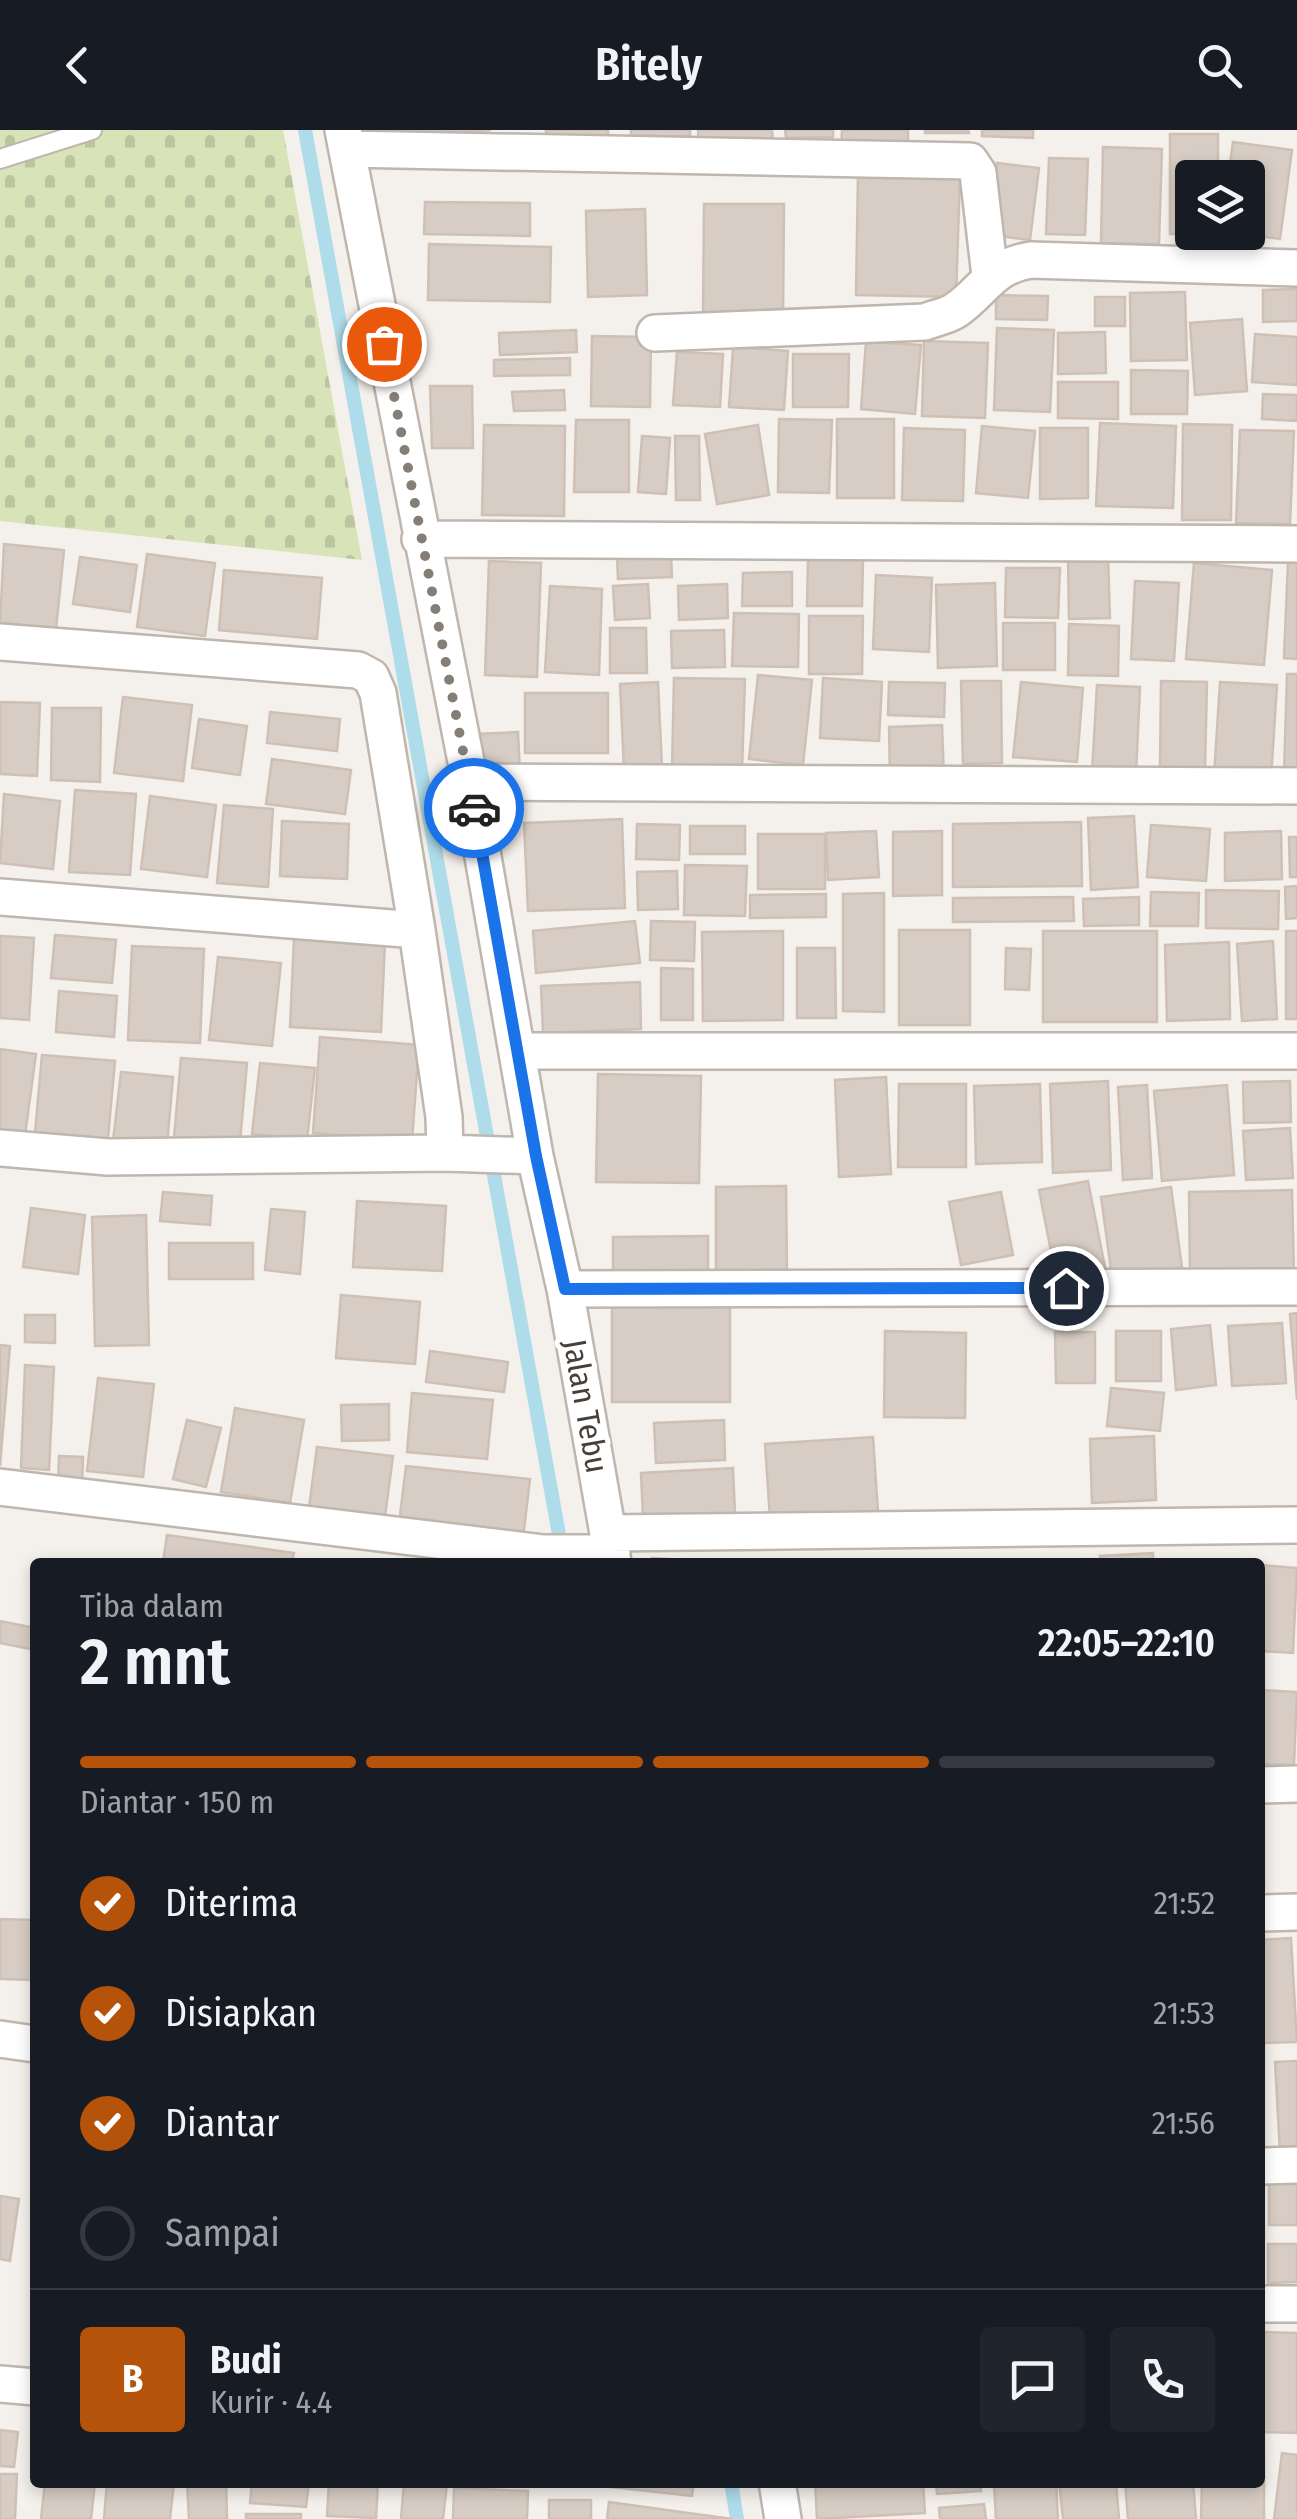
<!DOCTYPE html>
<html lang="id">
<head>
<meta charset="utf-8">
<style>
	:root { --surface:#171b24; --page:#20242c; --text:#f1f3f6; --muted:#9ea1a6; --line:#363941; --accent:#b45309 }
	body { margin:0; font-family:"Fira Sans Condensed",sans-serif; background:var(--page); color:var(--text); height:100vh; display:flex; flex-direction:column; font-size:38px; white-space:nowrap }
	* { box-sizing:border-box; margin:0 }
	p { font-size:32px; color:var(--muted) }
	.icon { flex:none; width:55px; height:55px; fill:none; stroke:currentColor; stroke-width:2; stroke-linecap:round; stroke-linejoin:round }
	.map { position:relative; flex:1; overflow:hidden }
	.drawer { position:absolute; left:30px; top:1428px; width:1235px; height:930px; display:flex; flex-direction:column; background:var(--surface); border-radius:10px; box-shadow:0 5px 15px #0003 }
	.drawer>* { flex:none }
	.tools { position:absolute; left:1175px; top:30px; display:grid; gap:20px }
	.tools a { display:grid; place-items:center; width:90px; height:90px; border-radius:10px; background:var(--surface); box-shadow:0 5px 15px #0003; font-size:50px }
	.pin { position:absolute; display:grid; place-items:center; width:85px; height:85px; color:#fff; margin:-42px; border:5px solid #fff; border-radius:50%; box-shadow:0 2px 10px #0007 }
	.courier { position:absolute; display:grid; place-items:center; width:100px; height:100px; margin:-50px; border:8px solid #1a73e8; border-radius:50%; background:#fff; color:#222; box-shadow:0 2px 12px #0007 }
	.headline em { font-style:normal; font-weight:600 }
	.headline div { display:flex; flex-direction:column-reverse }
	.headline { display:flex; align-items:center; justify-content:space-between; height:170px; padding:0 50px }
	h1 { font-size:65px; font-weight:600; line-height:75px }
	.bar { display:grid; grid-template-columns:repeat(4,1fr); gap:15px 10px; align-content:center; height:120px; padding:0 50px }
	.bar i { height:12px; border-radius:8px; background:var(--line) }
	.bar .active { background:var(--accent) }
	.bar p { grid-column:span 4 }
	.line { display:flex; align-items:center; gap:25px; padding:0 50px; border-top:2px solid var(--line) }
	.line div { flex:1 }
	.round { display:grid; place-items:center; flex:none; width:105px; height:105px; border-radius:10px; background:var(--page) }
	ol { padding:0 50px; list-style:none }
	li { display:flex; align-items:center; gap:30px; height:110px }
	li p { margin-inline-start:auto }
	li .icon { padding:10px; border-radius:50%; background:var(--accent); color:#fff; stroke-width:4 }
	li:last-child { color:var(--muted) }
	li i { width:55px; height:55px; border:5px solid var(--line); border-radius:50% }
	header { display:flex; justify-content:space-between; align-items:center; height:130px; padding:0 50px; background:var(--surface); font-size:45px; font-weight:600 }
	.map>svg:first-child { display:block }
	.cemetery { fill:url(#cemetery-stones) }
	.lines { fill:none; stroke-linecap:round; stroke-linejoin:round }
	.stream { stroke:#aedcea; stroke-width:14 }
	.building { fill:#d7cdc4; stroke:#cfc0b5; stroke-width:2.5 }
	.lane-casing { stroke:#bfb6ae; stroke-width:22 }
	.street-casing { stroke:#bfb6ae; stroke-width:40 }
	.lane { stroke:#fff; stroke-width:18 }
	.street { stroke:#fff; stroke-width:35 }
	.done { stroke:#847e77; stroke-width:10; stroke-dasharray:0 18 }
	.route { stroke:#1a73e8; stroke-width:12 }
	.labels { text-anchor:middle; dominant-baseline:central; stroke-width:10; stroke-linejoin:round; paint-order:stroke }
	.street-label { font-size:32px; fill:#474039; stroke:#fff }
</style>
</head>
<body>
<header><svg class="icon" aria-label="back" viewBox="0 0 24 24"><path d="M15 5l-7 7 7 7"/></svg>Bitely<svg class="icon" aria-label="search" viewBox="0 0 24 24"><circle cx="10" cy="10" r="6"/><path d="M15 15l6 6"/></svg></header>
<div class="map">
<svg width="1297" height="2389" viewBox="0 0 1297 2389">
	<defs>
		<pattern id="cemetery-stones" width="16" height="16" patternUnits="userSpaceOnUse" patternTransform="scale(2.5)"><rect width="16" height="16" fill="#d8e4b8"/><path d="M2 7V4a2 2 0 0 1 4 0v3zM10 15v-3a2 2 0 0 1 4 0v3z" fill="#bbc59f"/></pattern>
	</defs>
	<rect width="100%" height="100%" fill="#f4f0eb"/>
	<!-- cemetery -->
	<path class="cemetery" d="M0,0H283L362,430L0,391Z"/>
	<g class="lines">
		<!-- stream -->
		<path class="stream" d="M305,0L562,1421
			M731,2352L737,2389"/>
	</g>
	<!-- building -->
	<path class="building" d="M402,0H491L403,9Z
		M546,0H608V15H546Z
		M631,0H690V6H631Z
		M698,0H772L773,14L699,19Z
		M785,0H833V7L786,8Z
		M842,0H908V26L841,24Z
		M925,0H968L969,3H925Z
		M982,0H1033V8L982,6Z
		M1170,4H1218V48H1192V102L1217,104H1170Z
		M1233,12L1292,20L1280,109L1230,102H1248V48H1228Z
		M1103,17L1162,19L1159,114L1101,113Z
		M1049,28L1088,29L1085,105L1046,104Z
		M997,33L1039,38L1030,110L989,105Z
		M858,44L960,46L956,167L856,165Z
		M425,72L530,73V106L424,104Z
		M704,74H784L783,189L703,188Z
		M645,79L647,165L588,167L586,81Z
		M429,114L551,117L550,172L428,170Z
		M1297,159V191L1263,192V160Z
		M1185,162L1187,230L1131,231L1130,163Z
		M996,165L1048,166L1047,190L996,189Z
		M1095,167H1125V196H1095Z
		M1242,189L1247,261L1195,265L1190,193Z
		M997,198L1054,200L1050,282L994,280Z
		M576,200L577,222L500,225L499,203Z
		M1105,202L1106,243L1058,244V203Z
		M1255,204L1297,207V255L1252,252Z
		M592,206L651,207L650,277L591,276Z
		M924,211L988,213L985,288L922,286Z
		M866,212L921,215L915,284L861,279Z
		M733,217L788,221L784,280L729,277Z
		M677,222L723,224L720,277L673,275Z
		M793,224H849L848,277H793Z
		M570,228V245L494,246V230Z
		M1131,240L1188,241L1187,284H1131Z
		M1058,252H1118V289L1058,288Z
		M430,256H472L473,318H432Z
		M564,260L565,280L514,281L512,262Z
		M1263,264L1297,265V291L1262,289Z
		M779,289L832,290L829,363L778,362Z
		M837,289H894V368H837Z
		M576,290H629V362H574Z
		M1100,293L1176,296L1173,378L1096,376Z
		M1183,294L1232,295L1231,390H1182Z
		M484,295L565,296L564,386L482,385Z
		M758,295L769,365L717,374L705,304Z
		M982,296L1035,301L1028,368L976,363Z
		M904,298L965,300L963,371L902,370Z
		M1040,298H1088V368L1040,369Z
		M1240,300L1294,301L1290,394L1236,393Z
		M642,306L670,308L666,364L638,362Z
		M675,306H699L700,370H676Z
		M4,414L64,420L56,499L0,493Z
		M147,424L215,433L205,506L137,497Z
		M671,424L672,447L618,449L617,426Z
		M80,427L137,435L130,482L73,474Z
		M808,427L863,428L862,476H807Z
		M1108,427L1110,488L1069,489L1068,429Z
		M489,431L541,433L537,547L485,545Z
		M1288,432L1297,433V529L1284,528Z
		M1194,433L1272,440L1264,535L1186,529Z
		M1006,438H1060L1058,488L1005,487Z
		M224,440L322,448L317,509L219,500Z
		M792,442V476H742L743,443Z
		M876,445L932,448L929,522L873,519Z
		M1135,451L1179,453L1174,531L1131,529Z
		M995,453L997,536L938,538L936,455Z
		M648,454L650,488L615,490L613,456Z
		M727,454L728,488L679,490L678,456Z
		M550,456L602,459L599,545L545,542Z
		M734,483L799,484L798,537L732,536Z
		M809,486H863L862,544H809Z
		M1003,493H1055V540H1003Z
		M1069,494L1119,496L1118,546L1068,545Z
		M610,498H646L647,543H610Z
		M724,500L725,537L672,538L671,501Z
		M1287,544H1297V643H1284Z
		M758,545L812,550L803,635L749,629Z
		M674,548L745,549L742,640L672,639Z
		M823,548L882,552L879,611L820,608Z
		M961,551H1001L1002,633L963,634Z
		M1161,551L1207,552L1205,640L1160,639Z
		M658,552L662,637L624,639L620,554Z
		M889,552L945,553L944,587L888,585Z
		M1021,552L1083,558L1077,632L1013,627Z
		M1220,552L1277,555L1271,649L1214,646Z
		M1097,555L1140,557L1136,644L1092,642Z
		M525,563H608V623H525Z
		M123,567L192,575L183,651L114,643Z
		M0,572L40,573L37,646L0,644Z
		M52,578H101L100,652L51,650Z
		M270,582L340,589L337,621L267,613Z
		M199,589L247,596L240,645L192,638Z
		M942,595L944,649L890,650L889,597Z
		M518,602L520,643L478,645L476,604Z
		M272,629L351,640L345,684L266,674Z
		M75,660L136,664L130,745L69,742Z
		M4,664L60,671L53,739L0,733Z
		M150,666L216,675L207,747L141,739Z
		M224,675L273,679L268,757L217,753Z
		M1134,686L1138,757L1091,760L1088,688Z
		M622,689L625,778L528,781L524,693Z
		M282,691L349,694L347,749L280,746Z
		M1081,692L1082,756L953,757V694Z
		M637,694L680,695L679,730L636,729Z
		M1151,695L1210,699L1206,751L1147,747Z
		M690,696H745V724H690Z
		M876,701L879,747L828,750L826,703Z
		M942,701V765L893,766V702Z
		M1281,701L1282,749L1225,751V703Z
		M758,704H825V759H758Z
		M1289,707H1297V747H1290Z
		M685,735L747,736L745,786L684,785Z
		M677,741L678,779L638,780L637,742Z
		M1297,756V788L1286,789L1285,757Z
		M1206,760L1279,761L1278,799L1206,798Z
		M1151,762L1199,763L1198,796H1150Z
		M884,763V882L843,881V764Z
		M826,764V787L750,788V765Z
		M1073,767L1074,791L953,792V768Z
		M1139,767V795L1084,796L1083,769Z
		M635,791L640,833L536,843L533,801Z
		M651,791L695,792L694,831L650,830Z
		M899,800H970V895H899Z
		M783,801V890L703,891L702,802Z
		M1043,801H1157V892H1043Z
		M1286,801H1297V889H1286Z
		M55,805L116,810L112,853L51,848Z
		M0,806L34,808L29,890L0,888Z
		M294,808L385,812L381,902L290,897Z
		M1273,811L1277,889L1242,891L1237,814Z
		M1229,812L1230,889L1167,891L1165,815Z
		M132,816L204,819L200,913L128,910Z
		M797,818H835L836,888H797Z
		M1006,818L1031,819L1029,860L1005,859Z
		M218,827L281,833L272,916L209,910Z
		M661,838L693,839V890H661Z
		M640,852L641,899L543,903L541,856Z
		M59,861L117,866L114,907L56,902Z
		M320,907L419,915L412,1011L313,1003Z
		M0,919L36,924L25,1005L0,1002Z
		M42,925L115,931L107,1019L34,1013Z
		M181,928L247,933L239,1024L173,1019Z
		M260,933L315,938L307,1010L252,1004Z
		M121,942L173,947L167,1016L113,1011Z
		M598,944L701,946L699,1053L596,1052Z
		M886,947L891,1044L839,1047L835,950Z
		M1108,951L1111,1040L1053,1043L1050,954Z
		M1290,951L1291,992L1244,993L1243,952Z
		M899,954H966V1037H898Z
		M1040,954L1042,1032L976,1034L974,956Z
		M1147,955L1152,1048L1123,1050L1118,957Z
		M1227,955L1234,1045L1162,1051L1154,961Z
		M1290,998L1293,1048L1246,1050L1243,1001Z
		M1088,1051L1105,1137L1056,1147L1039,1060Z
		M786,1056L787,1144H716V1057Z
		M1171,1057L1182,1137L1112,1147L1101,1067Z
		M1292,1060L1294,1146L1190,1148L1189,1062Z
		M163,1062L212,1066L210,1095L160,1091Z
		M1001,1062L1013,1125L961,1135L949,1072Z
		M357,1071L446,1076L442,1141L353,1137Z
		M31,1078L85,1085L78,1144L23,1137Z
		M271,1079L305,1082L300,1144L265,1140Z
		M146,1085L149,1215L95,1216L92,1087Z
		M708,1106V1149L613,1150V1107Z
		M169,1113H253V1149H169Z
		M341,1165L420,1172L415,1234L336,1228Z
		M612,1174H730V1272H612Z
		M1297,1183V1270L1290,1184Z
		M25,1185H55V1213L25,1212Z
		M1282,1193L1286,1253L1232,1256L1228,1196Z
		M1210,1195L1216,1255L1176,1260L1171,1199Z
		M885,1201L966,1203L965,1288L884,1287Z
		M1116,1201H1161V1251H1116Z
		M1055,1202H1095V1253H1056Z
		M0,1215L10,1216L0,1336Z
		M430,1221L508,1232L504,1262L426,1252Z
		M25,1235L54,1237L49,1340L21,1338Z
		M98,1248L154,1254L143,1347L87,1341Z
		M1111,1258L1164,1263L1160,1301L1107,1296Z
		M412,1263L493,1270L487,1329L407,1322Z
		M389,1274V1310L342,1311L341,1275Z
		M235,1278L304,1290L290,1373L221,1362Z
		M187,1290L221,1298L206,1357L173,1349Z
		M724,1290L725,1330L656,1333L654,1293Z
		M1154,1306L1156,1370L1092,1373L1090,1309Z
		M873,1307L878,1382L770,1389L765,1314Z
		M317,1317L393,1326L384,1394L308,1385Z
		M59,1326L83,1327L82,1358L58,1356Z
		M406,1336L530,1349L522,1417L398,1402Z
		M733,1338L735,1384L643,1389L641,1343Z
		M167,1405L294,1423L292,1432H163Z
		M1153,1423V1432H1101L1100,1426Z
		M652,1428L720,1432H652Z
		M1091,1429V1432H1034V1430Z
		M1260,1435L1297,1438L1293,1523L1260,1521Z
		M0,1491L35,1498V1520L0,1513Z
		M1260,1560L1297,1562L1294,1635L1260,1634Z
		M1260,1674L1264,1755H1260Z
		M0,1789L35,1790V1850L0,1849Z
		M1291,1808L1297,1912L1260,1913V1810Z
		M1297,1931V2022L1280,2023L1275,1932Z
		M1269,2046H1297V2095H1269Z
		M0,2066L19,2069L10,2131L0,2129Z
		M1268,2114H1297V2152L1268,2153Z
		M1260,2202L1297,2203V2303L1260,2302Z
		M0,2300L18,2302L14,2337L0,2336Z
		M1282,2323L1297,2325V2389H1274Z
		M1260,2329H1264V2389H1201L1202,2352H1260Z
		M0,2344H17L15,2389H0Z
		M45,2352H95L91,2389H41Z
		M107,2352H174L170,2389H104Z
		M187,2352H226L227,2389H189Z
		M252,2352H309L306,2377L250,2373Z
		M329,2352H378L376,2388L327,2386Z
		M404,2352L447,2354L443,2389H401Z
		M591,2352H694L692,2366L591,2355Z
		M815,2352H923L925,2383L817,2389Z
		M936,2352H980L981,2361L937,2364Z
		M1056,2352L1058,2389H996L994,2354Z
		M1059,2352H1116L1119,2389H1063Z
		M1125,2352H1193L1196,2389H1128Z
		M454,2358L528,2361L527,2389H453Z
		M549,2370H591V2389H549Z
		M609,2372L732,2389H607Z
		M984,2374L986,2389H940L939,2378Z
		M246,2384H301V2389H246Z"/>
	<g class="lines">
		<defs>
			<path id="lane" d="M0,29L92,0"/>
			<path id="street" d="M343,0L470,652L535,1026L565,1159L613,1432
				M347,19L970,31L978,43L990,146
				M655,203L925,192C934,188 948,186 956,180C985,160 991,136 1031,130L1297,138
				M420,409L1297,414
				M0,512L358,540L371,547L378,563L417,800L444,987L445,1023
				M470,652L1297,656
				M0,767L417,800
				M517,921H1297
				M0,1018L108,1027L445,1023L535,1026
				M565,1159L1297,1157
				M0,1357L544,1423H612
				M608,1403L1297,1395
				M1260,1655L1297,1654
				M1260,1783L1297,1782
				M0,1909L35,1914
				M1260,2036L1297,2035
				M1260,2174H1297
				M0,2254L35,2257
				M777,2352L783,2389"/>
		</defs>
		<!-- lane casing -->
		<use href="#lane" class="lane-casing"/>
		<!-- street casing -->
		<use href="#street" class="street-casing"/>
		<!-- lane -->
		<use href="#lane" class="lane"/>
		<!-- street -->
		<use href="#street" class="street"/>
	</g>
	<g class="lines">
		<!-- done -->
		<path class="done" d="M384,214L474,678"/>
		<!-- route -->
		<path class="route" d="M474,678L536,1026L565,1159L1066,1158"/>
	</g>
	<g class="labels">
		<!-- street labels -->
		<g class="street-label">
			<text transform="translate(586 1276) rotate(80)">Jalan Tebu</text>
		</g>
	</g>
</svg>
<div class="tools">
<a><svg class="icon" aria-label="layers" viewBox="0 0 24 24"><path d="M12 4l9 5-9 5-9-5zM3 14l9 5 9-5"/></svg></a>
</div>
<div class="pin" style="left:384px;top:214px;background:#ea580c"><svg class="icon" aria-label="bag" viewBox="0 0 24 24"><path d="M5 8h14l-1 12H6zM9 8a3 3 0 0 1 6 0"/></svg></div>
<div class="pin" style="left:1066px;top:1158px;background:#1f2937"><svg class="icon" aria-label="home" viewBox="0 0 24 24"><path d="M3 11l9-7 9 7M6 9v11h12V9"/></svg></div>
<div class="courier" style="left:474px;top:678px"><svg class="icon" aria-label="car" viewBox="0 0 24 24"><path d="M5 17H2v-5l4-1 3-4h7l3 4 3 1v5h-3M9 17h6M6 11h13"/><circle cx="7" cy="17" r="2"/><circle cx="17" cy="17" r="2"/></svg></div>
<section class="drawer">
<div class="headline"><div><h1>2 mnt</h1><p>Tiba dalam</p></div><em>22:05–22:10</em></div>
<div class="bar"><i class="active"></i><i class="active"></i><i class="active"></i><i></i><p>Diantar · 150 m</p></div>
<ol>
<li><svg class="icon" aria-label="check" viewBox="0 0 24 24"><path d="M5 12l5 5 9-10"/></svg>Diterima<p>21:52</p></li>
<li><svg class="icon" aria-label="check" viewBox="0 0 24 24"><path d="M5 12l5 5 9-10"/></svg>Disiapkan<p>21:53</p></li>
<li><svg class="icon" aria-label="check" viewBox="0 0 24 24"><path d="M5 12l5 5 9-10"/></svg>Diantar<p>21:56</p></li>
<li><i></i>Sampai</li>
</ol>
<div class="line" style="height:180px"><b class="round" style="background:var(--accent);color:#fff">B</b><div><b>Budi</b><p>Kurir · 4.4</p></div><a class="round"><svg class="icon" aria-label="chat" viewBox="0 0 24 24"><path d="M4 5h16v11H9l-5 4z"/></svg></a><a class="round"><svg class="icon" aria-label="phone" viewBox="0 0 24 24"><path d="M5 4h4l2 5-3 2q2 4 5 5l2-3 5 2v4C11 20 4 13 5 4z"/></svg></a></div>
</section>
</div>
</body>
</html>
